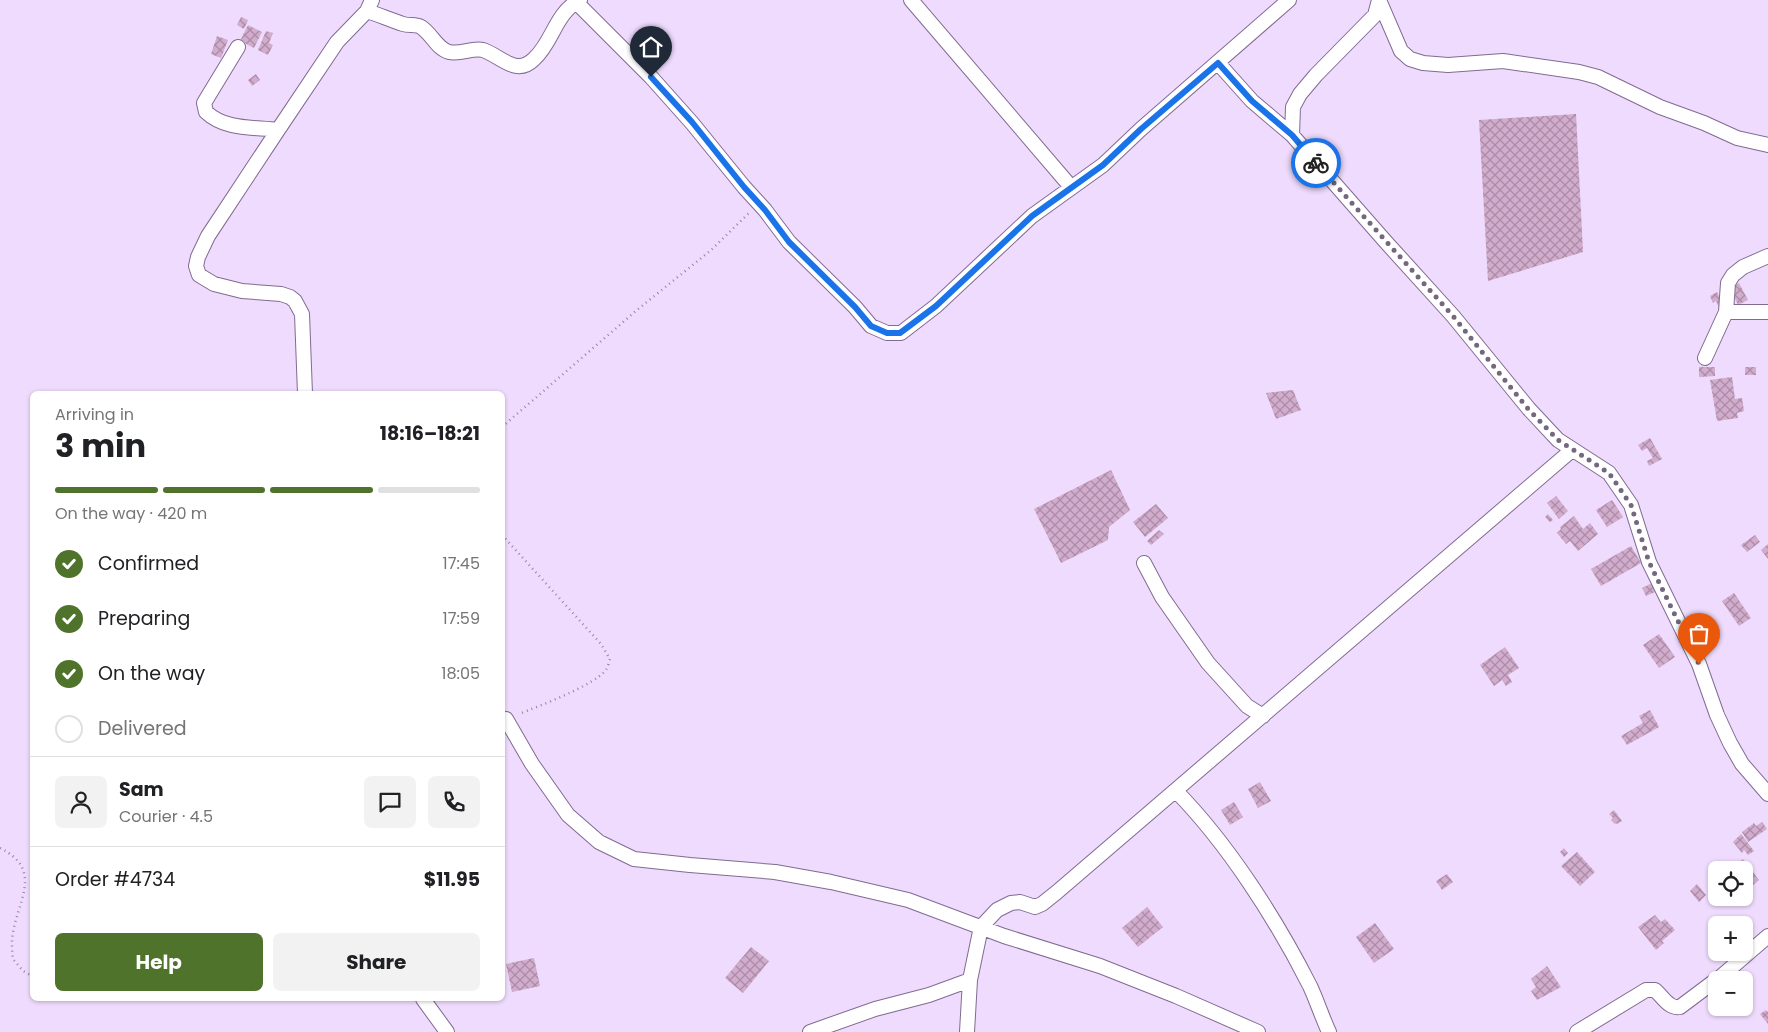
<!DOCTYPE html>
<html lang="en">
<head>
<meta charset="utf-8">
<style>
	:root { --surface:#fff; --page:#f2f2f2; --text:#202124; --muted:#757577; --line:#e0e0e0; --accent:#50732b }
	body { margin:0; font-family:Poppins,sans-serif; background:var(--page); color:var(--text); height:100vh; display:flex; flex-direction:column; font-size:19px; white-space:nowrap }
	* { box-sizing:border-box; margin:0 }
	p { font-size:16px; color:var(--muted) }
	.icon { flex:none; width:28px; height:28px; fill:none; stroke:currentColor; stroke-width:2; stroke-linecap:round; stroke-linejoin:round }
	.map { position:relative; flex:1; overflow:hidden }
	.panel { position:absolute; left:30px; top:391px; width:475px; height:610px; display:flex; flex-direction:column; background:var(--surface); border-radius:8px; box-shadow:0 1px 4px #0004 }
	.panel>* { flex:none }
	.tools { position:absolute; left:1708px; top:861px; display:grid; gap:10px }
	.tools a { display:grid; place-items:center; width:45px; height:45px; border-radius:8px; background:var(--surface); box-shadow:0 1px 4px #0004; font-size:25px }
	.pin { position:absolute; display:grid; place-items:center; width:42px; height:42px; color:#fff; margin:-51px -21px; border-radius:50% 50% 50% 0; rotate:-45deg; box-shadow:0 0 5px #0007 }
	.pin .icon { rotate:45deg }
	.courier { position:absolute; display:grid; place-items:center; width:50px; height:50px; margin:-25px; border:4px solid #1a73e8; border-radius:50%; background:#fff; color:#222; box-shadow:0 1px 6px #0007 }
	.head em { font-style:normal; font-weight:700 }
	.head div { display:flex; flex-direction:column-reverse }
	.head { display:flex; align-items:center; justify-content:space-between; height:85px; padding:0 25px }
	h1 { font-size:32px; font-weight:700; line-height:38px }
	.bar { display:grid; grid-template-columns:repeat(4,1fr); gap:8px 5px; align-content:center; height:60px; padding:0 25px }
	.bar i { height:6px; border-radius:4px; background:var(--line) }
	.bar .active { background:var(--accent) }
	.bar p { grid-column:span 4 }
	.line { display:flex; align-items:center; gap:12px; padding:0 25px; border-top:1px solid var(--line) }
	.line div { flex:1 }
	.round { display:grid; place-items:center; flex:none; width:52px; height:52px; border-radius:8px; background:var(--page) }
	ol { padding:0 25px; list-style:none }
	li { display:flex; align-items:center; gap:15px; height:55px }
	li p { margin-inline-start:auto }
	li .icon { padding:5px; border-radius:50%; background:var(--accent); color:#fff; stroke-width:4 }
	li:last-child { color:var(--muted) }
	li i { width:28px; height:28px; border:2px solid var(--line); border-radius:50% }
	.primary-button { display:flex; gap:10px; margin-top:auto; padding:10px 25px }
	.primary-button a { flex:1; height:58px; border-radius:8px; background:var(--accent); color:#fff; font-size:20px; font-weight:700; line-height:58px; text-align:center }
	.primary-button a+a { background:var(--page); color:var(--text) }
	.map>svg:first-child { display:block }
	.building { fill:url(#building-cross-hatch) }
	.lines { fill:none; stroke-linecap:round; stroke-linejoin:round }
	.minor-casing { stroke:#816b91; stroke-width:16 }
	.path { stroke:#9788a2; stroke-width:2.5; stroke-dasharray:1 4; stroke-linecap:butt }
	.minor { stroke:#fff; stroke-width:14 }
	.done { stroke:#74677e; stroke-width:5; stroke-dasharray:0 9 }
	.route { stroke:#1a73e8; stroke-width:6 }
</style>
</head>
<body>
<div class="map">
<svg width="1768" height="1032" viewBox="0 0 1768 1032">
	<defs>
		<pattern id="building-cross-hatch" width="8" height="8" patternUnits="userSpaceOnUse" patternTransform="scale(1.25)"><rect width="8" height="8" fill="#d2accd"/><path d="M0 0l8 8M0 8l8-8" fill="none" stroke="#ab8ca7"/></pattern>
	</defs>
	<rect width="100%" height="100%" fill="#efdbfd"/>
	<!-- building -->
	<path class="building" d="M241,17L248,20L244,29L237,25Z
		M248,25L262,32L254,48L240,41Z
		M266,31L273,33L269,43L273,45L268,55L258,50Z
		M217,36L228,40L221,58L211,54Z
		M256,74L260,80L252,86L248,80Z
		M1576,114L1583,252L1488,281L1479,120Z
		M1739,283L1748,300L1738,305L1730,288Z
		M1717,292L1724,306L1719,308L1716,301L1713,303L1710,296Z
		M1699,367H1715V376L1699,377Z
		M1745,367H1756V375H1745Z
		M1732,377L1735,399L1742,398L1744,411L1737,413L1738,418L1717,421L1710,380Z
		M1293,390L1301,410L1276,419L1266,393Z
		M1650,438L1662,459L1649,466L1647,461L1653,458L1647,448L1642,451L1638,445Z
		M1111,470L1130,510L1109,527L1108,540L1061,563L1034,509Z
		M1556,496L1568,511L1559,519L1547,503Z
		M1612,500L1623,517L1607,527L1596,510Z
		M1156,504L1168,518L1145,537L1133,522Z
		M1548,514L1553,520L1550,522L1545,517Z
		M1574,516L1583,529L1590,523L1598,534L1578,551L1570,541L1566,544L1557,533L1561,529L1560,527Z
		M1159,530L1164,534L1151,545L1147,541Z
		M1755,535L1760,542L1747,552L1741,545Z
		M1768,544V559L1761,550Z
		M1631,546L1641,563L1601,586L1591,569Z
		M1652,583L1655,592L1646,596L1642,588Z
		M1734,593L1751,618L1739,626L1722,601Z
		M1659,634L1675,657L1659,668L1643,645Z
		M1505,647L1519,668L1508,675L1512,682L1506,686L1502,680L1494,686L1480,665Z
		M1650,710L1659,727L1627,745L1621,736L1643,723L1639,716Z
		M1260,782L1271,801L1258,808L1248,789Z
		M1234,802L1243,817L1230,825L1221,810Z
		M1614,810L1622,821L1617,824L1616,823L1615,824L1611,820L1613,818L1609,814Z
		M1762,822L1767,829L1748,842L1742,832L1754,823L1756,826Z
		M1741,834L1754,851L1748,855L1744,850L1742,853L1733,842Z
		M1564,848L1568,853L1564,857L1560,852Z
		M1577,852L1595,872L1580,886L1561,866Z
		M1743,859L1759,880L1744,893V870H1729Z
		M1447,874L1453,882L1442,890L1436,881Z
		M1697,884L1706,895L1699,902L1690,891Z
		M1147,907L1163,927L1138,947L1122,928Z
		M1655,915L1661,922L1665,919L1675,930L1662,941L1664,943L1656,950L1638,927Z
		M1375,923L1394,949L1374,963L1356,937Z
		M751,947L769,961L743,993L725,978Z
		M534,958L540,986L512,992L506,964Z
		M1547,966L1561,987L1537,1000L1531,991L1536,987L1531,979Z
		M1766,1010L1768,1012V1024L1760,1014Z"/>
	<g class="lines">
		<defs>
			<path id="minor" d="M911,0L1071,187
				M1379,0L1401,51L1410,59L1423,63L1448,65L1503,61L1579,72L1598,77L1660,107L1704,123L1737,138L1768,145
				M576,2L651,77L692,123L744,187L765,210L789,242L855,307L871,326L887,333H901L936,306L1032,216L1103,165L1141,129L1289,0
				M367,11C379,15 391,20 403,24C409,26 416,24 421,27C432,34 437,49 449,52C461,55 472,47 483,50C501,56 516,77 534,59C553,42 555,13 580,0
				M238,47L204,103L206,112C225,130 253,127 278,130
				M1218,63L1252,101L1292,135L1385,241L1453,316L1529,409L1558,440L1609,473L1631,505L1649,562L1699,664L1717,715L1730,743L1742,764L1768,794
				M1292,135L1293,107L1300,94L1316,75L1375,15L1379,0
				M1726,312H1768
				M1705,358L1726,312L1728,283L1733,275L1743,267L1768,256
				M305,394L302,314L295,301L290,297L281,294L242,291L214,284L199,275L196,266L198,257L208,236L278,130L337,42L367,11L372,0
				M1144,563L1162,597L1208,663L1247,706L1263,716
				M506,719L532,764L568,815L599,842L634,859L690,865L775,872L831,882L908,900L1004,936L1100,966L1176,996L1258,1032
				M1176,791C1228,844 1276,919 1310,986C1317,1001 1322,1017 1329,1032
				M1717,980L1768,936
				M423,999L447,1032
				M810,1032L875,1009L929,995L970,980
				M967,1032L970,980L981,927L997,910L1011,903L1020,902L1035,907L1042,904L1057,892L1572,450
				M1577,1032L1646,990H1655C1663,997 1669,1009 1680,1007L1716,980"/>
		</defs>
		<!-- minor casing -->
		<use href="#minor" class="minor-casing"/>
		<!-- path -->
		<path class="path" d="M502,427L637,310L710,251L750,212
			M502,535L601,644L610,659C609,662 608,667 606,670C593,686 539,706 519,714
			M0,848C46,871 15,903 12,940C12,946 12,953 13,959L23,971L32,976"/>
		<!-- minor -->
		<use href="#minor" class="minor"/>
	</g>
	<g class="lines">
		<!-- done -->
		<path class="done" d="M1316,163L1453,316L1529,410L1558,440L1609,473L1631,505L1649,562L1699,664"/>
		<!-- route -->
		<path class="route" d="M651,77L692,122L744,187L765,210L789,242L855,307L871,326L887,333H900L936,306L1032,216L1103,165L1141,129L1218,63L1252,101L1292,135L1316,163"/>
	</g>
</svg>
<div class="tools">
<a><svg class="icon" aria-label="locate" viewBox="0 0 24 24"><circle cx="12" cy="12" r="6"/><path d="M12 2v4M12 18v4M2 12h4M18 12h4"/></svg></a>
<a>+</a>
<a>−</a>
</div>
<div class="pin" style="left:1699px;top:664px;background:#ea580c"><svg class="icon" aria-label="bag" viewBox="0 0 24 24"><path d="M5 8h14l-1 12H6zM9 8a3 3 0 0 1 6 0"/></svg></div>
<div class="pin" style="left:651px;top:77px;background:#1f2937"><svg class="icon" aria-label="home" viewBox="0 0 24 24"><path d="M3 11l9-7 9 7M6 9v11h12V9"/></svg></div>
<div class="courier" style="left:1316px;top:163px"><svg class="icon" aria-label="bike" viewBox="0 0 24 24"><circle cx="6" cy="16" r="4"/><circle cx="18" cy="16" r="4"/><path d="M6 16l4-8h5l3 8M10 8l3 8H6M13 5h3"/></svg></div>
<section class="panel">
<div class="head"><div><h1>3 min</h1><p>Arriving in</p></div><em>18:16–18:21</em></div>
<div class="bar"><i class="active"></i><i class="active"></i><i class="active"></i><i></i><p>On the way · 420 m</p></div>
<ol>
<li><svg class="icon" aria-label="check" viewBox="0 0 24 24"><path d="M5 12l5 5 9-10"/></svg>Confirmed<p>17:45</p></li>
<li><svg class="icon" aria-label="check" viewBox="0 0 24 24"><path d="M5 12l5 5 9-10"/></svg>Preparing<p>17:59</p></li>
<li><svg class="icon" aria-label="check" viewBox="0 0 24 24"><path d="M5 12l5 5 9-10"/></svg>On the way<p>18:05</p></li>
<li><i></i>Delivered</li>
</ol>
<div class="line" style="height:90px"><a class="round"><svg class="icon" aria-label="person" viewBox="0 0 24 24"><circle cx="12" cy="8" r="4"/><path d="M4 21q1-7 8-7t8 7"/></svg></a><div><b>Sam</b><p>Courier · 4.5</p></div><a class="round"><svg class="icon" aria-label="chat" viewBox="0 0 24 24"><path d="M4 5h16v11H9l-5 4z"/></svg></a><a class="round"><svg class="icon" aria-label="phone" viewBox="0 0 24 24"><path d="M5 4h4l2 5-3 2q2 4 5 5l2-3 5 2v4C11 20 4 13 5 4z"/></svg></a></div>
<div class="line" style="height:65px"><div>Order #4734</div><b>$11.95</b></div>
<div class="primary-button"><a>Help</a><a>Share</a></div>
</section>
</div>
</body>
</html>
